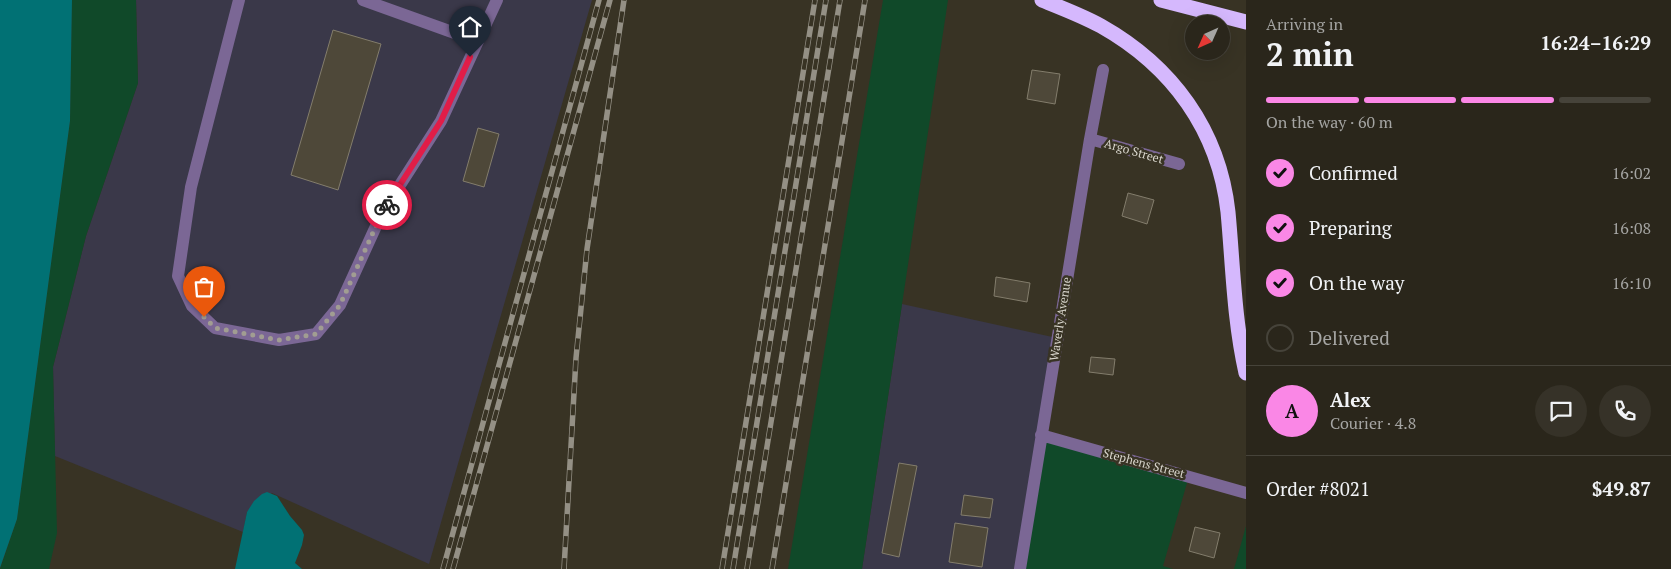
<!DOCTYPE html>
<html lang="en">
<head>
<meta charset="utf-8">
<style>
	:root { --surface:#2a261b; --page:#363228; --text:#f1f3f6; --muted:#a5a5a3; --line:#46433a; --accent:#fa87e6 }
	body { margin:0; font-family:"PT Serif",serif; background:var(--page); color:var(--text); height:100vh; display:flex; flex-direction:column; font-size:19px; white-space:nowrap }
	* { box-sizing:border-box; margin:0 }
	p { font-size:16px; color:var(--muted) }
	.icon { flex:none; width:28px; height:28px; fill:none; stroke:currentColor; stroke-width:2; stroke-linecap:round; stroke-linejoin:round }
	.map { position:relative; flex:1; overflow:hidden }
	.side { display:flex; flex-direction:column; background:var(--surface); width:425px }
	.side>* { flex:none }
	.needle { width:32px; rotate:225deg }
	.tools { position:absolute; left:1185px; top:15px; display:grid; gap:10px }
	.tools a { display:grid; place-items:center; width:45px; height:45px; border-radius:50%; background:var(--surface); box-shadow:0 5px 20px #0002,0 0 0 1px var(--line); font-size:25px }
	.pin { position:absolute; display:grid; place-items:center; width:42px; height:42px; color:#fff; margin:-51px -21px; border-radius:50% 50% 50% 0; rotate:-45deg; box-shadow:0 0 5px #0007 }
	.pin .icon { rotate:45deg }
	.courier { position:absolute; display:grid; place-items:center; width:50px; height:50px; margin:-25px; border:4px solid #e11d48; border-radius:50%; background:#fff; color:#222; box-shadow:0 1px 6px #0007 }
	.headline em { font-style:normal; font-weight:700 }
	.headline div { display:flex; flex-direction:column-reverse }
	.headline { display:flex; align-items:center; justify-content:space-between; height:85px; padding:0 20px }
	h1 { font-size:32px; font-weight:700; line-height:38px }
	.bar { display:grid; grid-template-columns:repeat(4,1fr); gap:8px 5px; align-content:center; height:60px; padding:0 20px }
	.bar i { height:6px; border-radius:4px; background:var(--line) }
	.bar .active { background:var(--accent) }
	.bar p { grid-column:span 4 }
	.line { display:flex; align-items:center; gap:12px; padding:0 20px; border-top:1px solid var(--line) }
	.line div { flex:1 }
	.round { display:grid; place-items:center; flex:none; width:52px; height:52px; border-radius:26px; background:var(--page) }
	ol { padding:0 20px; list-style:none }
	li { display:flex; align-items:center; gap:15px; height:55px }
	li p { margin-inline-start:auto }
	li .icon { padding:5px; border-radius:50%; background:var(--accent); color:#111; stroke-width:4 }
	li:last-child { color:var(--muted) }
	li i { width:28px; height:28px; border:2px solid var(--line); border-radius:50% }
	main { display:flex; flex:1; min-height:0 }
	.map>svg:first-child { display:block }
	.industrial { fill:#3a3849 }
	.green { fill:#104929 }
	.water { fill:#017174 }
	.building { fill:#4e4839; stroke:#837d6c }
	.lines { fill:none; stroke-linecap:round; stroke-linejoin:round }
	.minor { stroke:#7b6795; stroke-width:12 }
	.highway { stroke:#d5b8fd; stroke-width:15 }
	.rail-casing { stroke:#949085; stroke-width:5.5 }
	.rail { stroke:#383324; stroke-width:4; stroke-dasharray:11; stroke-linecap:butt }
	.done { stroke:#a19d92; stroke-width:5; stroke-dasharray:0 9 }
	.route { stroke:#e11d48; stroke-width:6 }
	.labels { text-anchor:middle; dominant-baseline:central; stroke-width:5; stroke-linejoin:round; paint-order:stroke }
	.street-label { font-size:12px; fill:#d9d6cd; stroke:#383324 }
</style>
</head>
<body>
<main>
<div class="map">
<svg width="1246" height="569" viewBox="0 0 1246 569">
	<rect width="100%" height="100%" fill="#383324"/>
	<!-- industrial -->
	<path class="industrial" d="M136,0H592L429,564L272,493L247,512L243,532L55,456L53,367L86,236L138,83Z
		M902,304L1057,338L1020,569H862Z"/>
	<!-- green -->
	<path class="green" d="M72,0H136L138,83L86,236L53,367L57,533L49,569H0L17,519L70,121Z
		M883,0H948L862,569H788Z
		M1041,435L1189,476L1163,566L1173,569H1020Z
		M1246,526V569H1234Z"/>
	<!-- water -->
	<path class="water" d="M0,0H72L70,121L17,519L0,568Z
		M267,492L277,496L290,516L302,530L304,535L302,545L295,563L302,569H235L247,512L254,501L262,494Z"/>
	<!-- building -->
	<path class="building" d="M333,30L381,44L338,190L291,175Z
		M1032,70L1060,74L1055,104L1027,99Z
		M478,128L499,134L484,187L463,181Z
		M1128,193L1154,200L1147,224L1122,216Z
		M996,277L1030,283L1027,302L994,296Z
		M1091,357L1115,359L1113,375L1089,372Z
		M899,463L917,466L899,557L882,553Z
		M964,495L993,499L990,518L961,515Z
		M955,523L988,528L982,567L949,562Z
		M1195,527L1220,533L1214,558L1189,551Z"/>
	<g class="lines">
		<!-- minor -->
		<path class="minor" d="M239,0L191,187L178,276L192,306L215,328L279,340L316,334L340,305L382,213L441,121L497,0
			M363,0L477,41
			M1090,139L1179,164
			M1041,435L1246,493
			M1020,569L1090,139L1103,70"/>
		<!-- highway -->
		<path class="highway" d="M1042,0C1062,8 1083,16 1101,26C1172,66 1219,130 1228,212C1233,266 1234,320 1246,373
			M1161,0L1246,22"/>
		<defs>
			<path id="rail" d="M443,569L599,0
				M453,569L610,0
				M564,569L576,358L587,249L624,0
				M722,569L815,0
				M733,569L826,0
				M747,569L840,0
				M772,569L865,0"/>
		</defs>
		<!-- rail casing -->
		<use href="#rail" class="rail-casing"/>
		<!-- rail -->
		<use href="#rail" class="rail"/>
	</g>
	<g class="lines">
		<!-- done -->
		<path class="done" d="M204,317L215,328L279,340L316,334L340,305L382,213L387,205"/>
		<!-- route -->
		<path class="route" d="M387,205L441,121L470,57"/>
	</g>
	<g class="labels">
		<!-- street labels -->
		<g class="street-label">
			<text transform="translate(1134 151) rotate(16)">Argo Street</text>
			<text transform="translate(1060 319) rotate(-81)">Waverly Avenue</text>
			<text transform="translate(1144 463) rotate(15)">Stephens Street</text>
		</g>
	</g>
</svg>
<div class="tools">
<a><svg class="needle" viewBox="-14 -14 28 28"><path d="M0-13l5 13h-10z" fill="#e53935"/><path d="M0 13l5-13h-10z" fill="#a5a5a3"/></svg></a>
</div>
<div class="pin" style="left:204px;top:317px;background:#ea580c"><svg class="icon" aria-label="bag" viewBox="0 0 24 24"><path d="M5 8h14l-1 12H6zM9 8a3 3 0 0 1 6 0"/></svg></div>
<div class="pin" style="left:470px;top:57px;background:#1f2937"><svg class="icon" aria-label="home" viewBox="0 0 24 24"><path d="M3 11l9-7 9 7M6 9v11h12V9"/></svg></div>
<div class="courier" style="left:387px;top:205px"><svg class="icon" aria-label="bike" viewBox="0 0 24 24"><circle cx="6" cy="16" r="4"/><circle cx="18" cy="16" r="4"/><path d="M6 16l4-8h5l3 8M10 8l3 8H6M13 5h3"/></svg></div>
</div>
<section class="side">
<div class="headline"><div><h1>2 min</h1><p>Arriving in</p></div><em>16:24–16:29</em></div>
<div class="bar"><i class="active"></i><i class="active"></i><i class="active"></i><i></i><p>On the way · 60 m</p></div>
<ol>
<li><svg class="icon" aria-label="check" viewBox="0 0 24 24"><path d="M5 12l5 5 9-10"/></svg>Confirmed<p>16:02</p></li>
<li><svg class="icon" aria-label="check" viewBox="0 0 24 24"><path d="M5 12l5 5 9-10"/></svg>Preparing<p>16:08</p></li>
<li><svg class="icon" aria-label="check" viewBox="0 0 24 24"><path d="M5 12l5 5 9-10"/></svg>On the way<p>16:10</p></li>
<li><i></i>Delivered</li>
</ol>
<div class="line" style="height:90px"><b class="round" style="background:var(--accent);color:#111">A</b><div><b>Alex</b><p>Courier · 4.8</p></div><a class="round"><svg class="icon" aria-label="chat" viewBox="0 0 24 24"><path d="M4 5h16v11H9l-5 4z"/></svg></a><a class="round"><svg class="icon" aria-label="phone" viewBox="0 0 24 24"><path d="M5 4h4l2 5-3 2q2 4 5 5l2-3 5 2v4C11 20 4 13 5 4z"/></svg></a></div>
<div class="line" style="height:65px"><div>Order #8021</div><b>$49.87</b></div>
</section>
</main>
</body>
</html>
